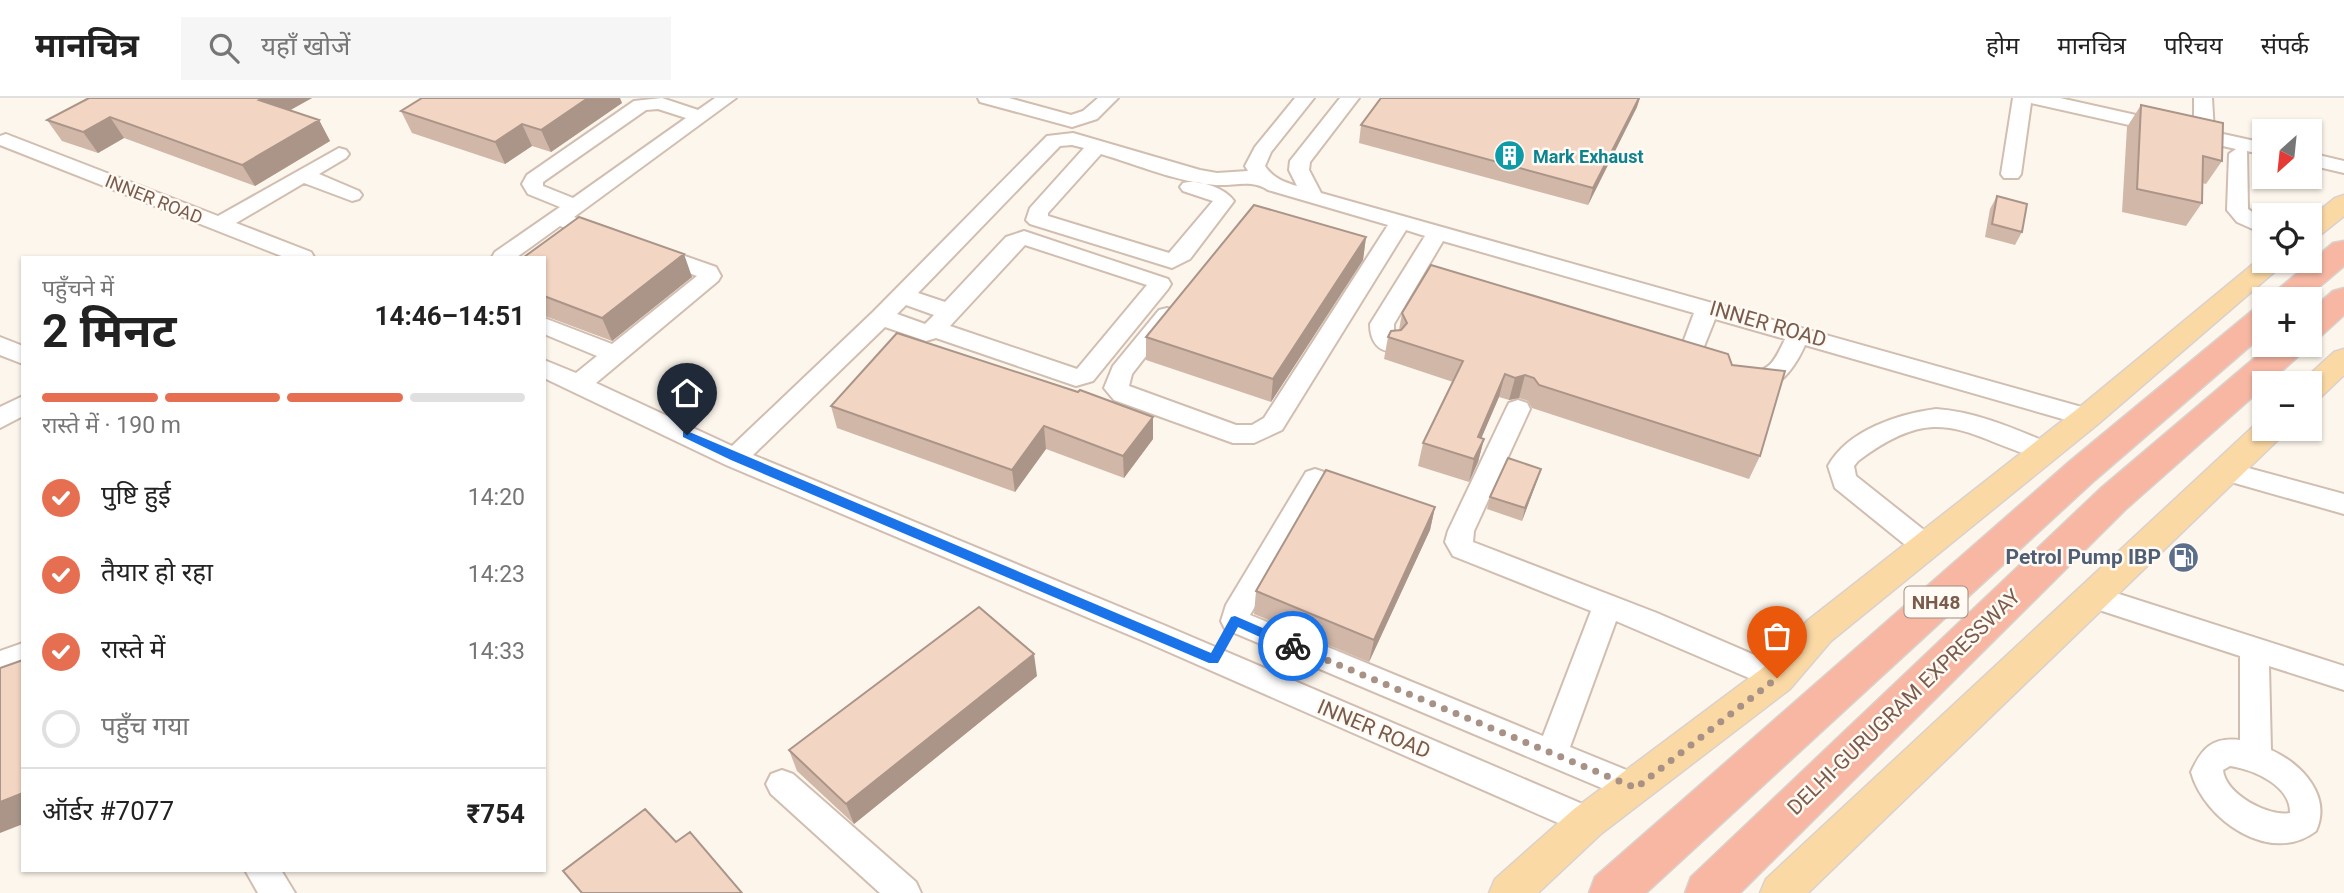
<!DOCTYPE html>
<html lang="hi">
<head>
<meta charset="utf-8">
<style>
	:root { --surface:#fff; --page:#f6f6f6; --text:#222; --muted:#767676; --line:#e0e0e0; --accent:#e76f51 }
	body { margin:0; font-family:Roboto,"Noto Sans Devanagari",sans-serif; background:var(--page); color:var(--text); height:100vh; display:flex; flex-direction:column; font-size:26px; white-space:nowrap }
	* { box-sizing:border-box; margin:0 }
	p { font-size:23px; color:var(--muted) }
	.icon { flex:none; width:38px; height:38px; fill:none; stroke:currentColor; stroke-width:2; stroke-linecap:round; stroke-linejoin:round }
	.map { position:relative; flex:1; overflow:hidden }
	.panel { position:absolute; left:21px; top:158px; width:525px; height:616px; display:flex; flex-direction:column; background:var(--surface); border-radius:0px; box-shadow:0 2px 5px #0004 }
	.panel>* { flex:none }
	.needle { width:46px; rotate:207deg }
	.tools { position:absolute; left:2252px; top:21px; display:grid; gap:14px }
	.tools a { display:grid; place-items:center; width:70px; height:70px; border-radius:0px; background:var(--surface); box-shadow:0 2px 5px #0004; font-size:35px }
	.pin { position:absolute; display:grid; place-items:center; width:60px; height:60px; color:#fff; margin:-72px -30px; border-radius:50% 50% 50% 0; rotate:-45deg; box-shadow:0 0 7px #0007 }
	.pin .icon { rotate:45deg }
	.courier { position:absolute; display:grid; place-items:center; width:70px; height:70px; margin:-35px; border:5px solid #1a73e8; border-radius:50%; background:#fff; color:#222; box-shadow:0 2px 9px #0007 }
	.head em { font-style:normal; font-weight:700 }
	.head div { display:flex; flex-direction:column-reverse }
	.head { display:flex; align-items:center; justify-content:space-between; height:119px; padding:0 21px }
	h1 { font-size:46px; font-weight:700; line-height:52px }
	.bar { display:grid; grid-template-columns:repeat(4,1fr); gap:10px 7px; align-content:center; height:84px; padding:0 21px }
	.bar i { height:9px; border-radius:5px; background:var(--line) }
	.bar .selected { background:var(--accent) }
	.bar p { grid-column:span 4 }
	.line { display:flex; align-items:center; gap:18px; padding:0 21px; border-top:2px solid var(--line) }
	.line div { flex:1 }
	ol { padding:0 21px; list-style:none }
	li { display:flex; align-items:center; gap:21px; height:77px }
	li p { margin-inline-start:auto }
	li .icon { padding:7px; border-radius:50%; background:var(--accent); color:#fff; stroke-width:4 }
	li:last-child { color:var(--muted) }
	li i { width:38px; height:38px; border:4px solid var(--line); border-radius:50% }
	header { display:flex; align-items:center; gap:42px; box-sizing:border-box; height:98px; padding:0 35px; background:var(--surface); border-bottom:2px solid var(--line) }
	header strong { font-size:33px }
	nav { display:flex; gap:38px; margin-inline-start:auto; font-size:24px }
	.search { width:490px; height:63px; background:var(--page); display:flex; align-items:center; gap:18px; box-sizing:border-box; padding:0 24px; border-radius:0px; color:var(--muted); font-size:26px }
	.map>svg:first-child { display:block }
	.lines { fill:none; stroke-linecap:round; stroke-linejoin:round }
	.minor-casing { stroke:#d1beb0; stroke-width:4 }
	.major-casing { stroke:#dad1cd; stroke-width:3 }
	.highway-casing { stroke:#dad1cd; stroke-width:3 }
	.minor { fill:#fff; fill-rule:evenodd }
	.major { fill:#fbd9a5; fill-rule:evenodd }
	.highway { fill:#f7b7a3; fill-rule:evenodd }
	.wall { fill:#d1b7a8 }
	.shaded-wall { fill:#aa9588 }
	.building { fill:#f3d5c3; stroke:#aa9588; stroke-width:2 }
	.route { fill:#1a73e8 }
	.done { stroke:#a89285; stroke-width:7; stroke-dasharray:0 12.6 }
	.labels { text-anchor:middle; dominant-baseline:central; stroke-width:5; stroke-linejoin:round; paint-order:stroke }
	.far-culture-label { font-size:18px; font-weight:bold; fill:#0d838f; stroke:#fffaf3; text-anchor:start }
	.far-street-label { font-size:18px; fill:#7a5c4d; stroke:#fffaf3 }
	.shield { fill:#fffaf3; stroke:#a28b7f; stroke-width:2 }
	.shield-label { font-size:19px; font-weight:bold; fill:#7a5c4d }
	.street-label { font-size:21px; fill:#7a5c4d; stroke:#fffaf3 }
	.service-label { font-size:21px; font-weight:bold; fill:#4e5e75; stroke:#fffaf3; text-anchor:end }
</style>
</head>
<body>
<header>
<strong>मानचित्र</strong>
<div class="search"><svg class="icon" aria-label="search" viewBox="0 0 24 24"><circle cx="10" cy="10" r="6"/><path d="M15 15l6 6"/></svg>यहाँ खोजें</div>
<nav><a>होम</a><a>मानचित्र</a><a>परिचय</a><a>संपर्क</a></nav>
</header>
<div class="map">
<svg width="2344" height="795" viewBox="0 0 2344 795">
	<rect width="100%" height="100%" fill="#fdf6ec"/>
	<g class="lines">
		<defs>
			<path id="minor" d="M662,0L698,12L715,0H736L574,119L612,132L615,137L612,142H596L560,128L517,159H492L495,154L560,109L528,96L522,86L527,77L634,3ZM658,11L686,20L573,100L543,88V84L646,12Z
				M978,0H1009L1071,17L1083,13L1098,0H1118L1097,21L1072,29L980,4Z
				M1295,0H1314L1271,54L1265,68C1273,80 1284,84 1297,88L1289,72L1290,63L1340,0H1359L1310,64L1309,72L1321,95L2096,313L2099,319L2096,325L2087,328L1805,247C1793,274 1773,300 1739,291L1736,285L1739,279C1770,270 1771,271 1785,241L1715,221L1701,256L1693,258L1685,256L1681,250L1694,215L1443,143L1394,226V236L1401,246L1397,252C1379,257 1370,243 1370,226L1425,138L1406,132L1282,332L1254,345H1233L1114,302L1104,290L1113,268L1159,212L1167,210L1175,212L1178,217L1132,276L1129,288L1236,327H1252L1264,320L1388,127L1268,92C1252,81 1235,88 1216,87C1177,84 1138,67 1101,56L1048,115V118L1169,155L1213,103L1183,93L1180,89L1183,85C1199,81 1225,90 1234,103L1231,107L1190,161L1172,170L1030,126L1026,122L1030,110L1084,50L1072,47L1060,48L918,195L945,204L1006,139L1024,133L1168,181L1171,186L1168,191L1093,283L1076,288L936,240L926,243L885,229L753,357L1166,528L1599,713L1604,723L1599,733L1588,738L1146,544L726,367L544,280V262L576,275L597,258L544,236V220L612,246L697,178L646,160L643,155L646,150H662L716,169L721,178L718,183L596,285L732,348L873,214L1047,38L1073,35L1200,72L1217,75L1248,73L1245,68L1255,49ZM1025,147L1147,187L1077,271L950,228ZM906,207L934,217L925,226L897,216Z
				M2013,0H2060L2194,30V0H2212L2214,34L2264,45V57L2247,53L2248,111L2264,122V136L2237,124L2227,112L2229,56L2236,51L2031,5L2021,76L2018,80H2004L2001,76Z
				M6,36L218,118L339,50L346,52L349,56L346,60L319,76L359,93L362,97L359,101L352,103L304,85L236,125L311,154L314,159H284L0,47V38Z
				M2310,55L2344,63V75L2310,67Z
				M0,239L23,248V266L0,257Z
				M23,298V318L0,330V309Z
				M1518,302L1527,305L1530,311L1474,433L1473,444L1657,515L1787,571L1792,580L1787,589L1777,592L1616,523L1570,649L1646,680L1651,690L1646,700L1635,704L1225,531L1221,523L1226,507L1306,374L1315,371L1324,374L1328,381L1250,517L1543,638L1591,513L1453,458L1445,444L1448,433L1506,311L1509,305Z
				M1936,311C1978,314 2015,331 2053,347L2057,353L2053,359L2044,362C1963,338 1940,301 1858,363L1854,368L1856,378L1934,440L1938,447L1934,454L1924,457L1914,454L1835,390L1828,368C1848,332 1898,316 1936,311Z
				M2226,364L2344,396V416L2217,380L2213,373L2217,366Z
				M2094,488L2344,568V592L2269,568L2271,652C2302,666 2332,698 2316,733C2271,768 2204,722 2191,674C2202,650 2212,639 2240,642V558L2084,507L2080,499L2084,491ZM2230,668C2252,671 2291,687 2290,715C2268,719 2225,696 2223,672Z
				M23,545V569L0,577V553Z
				M782,672L793,676L916,784L921,795H880L771,696L766,686L771,676Z
				M245,772H281L295,795H258Z"/>
			<path id="major" d="M2344,97V118L2319,138L2310,141V120L2335,100Z
				M2264,157V163H2287L2098,326L1831,543L1790,591L1602,735L1538,795H1489L1495,781L1574,711L1764,569L1807,523L2076,312Z
				M2344,251V277L2320,300L2310,303V285H2300L2334,254Z
				M2264,322V331H2285L2281,339L1808,795H1760L1766,781L2259,323Z"/>
			<path id="highway" d="M2344,143V168L2305,201H2270L2275,194L2333,145Z
				M2344,190V217L2321,238L2310,241V213L2333,193Z
				M2264,209V236L2095,382L1646,795H1589L1595,779L2069,364L2253,212Z
				M2270,247H2306L2302,255L2126,411L1740,795H1685L1691,779L2100,391Z"/>
		</defs>
		<!-- minor casing -->
		<use href="#minor" class="minor-casing"/>
		<!-- major casing -->
		<use href="#major" class="major-casing"/>
		<!-- highway casing -->
		<use href="#highway" class="highway-casing"/>
		<!-- minor -->
		<use href="#minor" class="minor"/>
		<!-- major -->
		<use href="#major" class="major"/>
		<!-- highway -->
		<use href="#highway" class="highway"/>
	</g>
	<!-- wall -->
	<path class="wall" d="M89,0H312L289,12L319,22L330,43L255,88L124,40L98,55L62,43L47,22Z
		M622,5L551,54L532,48L505,66L412,35L401,13Z
		M2141,7L2222,63L2206,86L2202,85V105L2186,128L2122,114L2127,29Z
		M1637,9L1588,107L1359,45L1361,27Z
		M1997,98L2022,134L2015,147L1985,139L1990,111Z
		M1366,139L1363,162L1271,304L1146,262V239Z
		M544,159L692,179L612,243L545,218L544,219Z
		M1402,215L1760,358L1749,381L1532,310L1528,303L1519,300L1509,302L1499,299L1481,340L1484,341L1478,364L1469,384L1418,368L1423,345L1453,284L1384,261L1388,239L1399,232Z
		M897,235L1153,341L1124,380L1046,351L1015,394L837,330L831,308Z
		M1541,371L1522,423L1487,411L1490,399Z
		M1435,409L1430,432L1369,564L1254,516L1256,493Z
		M1037,578L854,726L797,673L789,652Z"/>
	<!-- shaded-wall -->
	<path class="shaded-wall" d="M263,0H312L271,23L259,2Z
		M588,0H620L622,5L551,54L541,32Z
		M1639,0H1640L1637,9L1588,107L1593,90Z
		M110,19L124,40L98,55L83,34Z
		M319,22L330,43L255,88L242,67Z
		M522,26L532,48L505,66L495,44Z
		M1366,139L1363,162L1271,304L1273,281Z
		M684,156L692,179L612,243L602,220Z
		M1505,276L1499,299L1472,362L1478,339Z
		M1525,277L1519,300L1509,302L1515,280Z
		M1153,319V341L1124,380L1123,358Z
		M1044,328L1046,351L1015,394L1012,372Z
		M1484,341L1478,364L1469,384L1474,361Z
		M1541,371L1537,383L1522,423L1525,410Z
		M1435,409L1430,432L1369,564L1374,542Z
		M1034,556L1037,578L854,726L846,706Z
		M23,695V726L0,735V704Z"/>
	<!-- building -->
	<path class="building" d="M89,0H263L259,2L319,22L242,67L110,19L83,34L47,22Z
		M422,0H588L541,32L522,26L495,44L401,13Z
		M1381,0H1639L1593,90L1361,27Z
		M2141,7L2223,25L2222,63L2203,58L2202,105L2137,91Z
		M1997,98L2027,106L2022,134L1992,126Z
		M1254,107L1366,139L1273,281L1146,239Z
		M579,119L684,156L602,220L544,198V159H524Z
		M1431,167L1728,256L1732,267L1785,273L1760,358L1539,287L1534,280L1525,277L1515,280L1505,276L1478,339L1484,341L1474,361L1423,345L1463,263L1388,239L1391,233L1401,232L1407,225L1402,215Z
		M897,235L1078,294L1080,292L1153,319L1123,358L1044,328L1012,372L831,308Z
		M1508,360L1541,371L1525,410L1490,399Z
		M1326,372L1435,409L1374,542L1256,493Z
		M979,509L1034,556L846,706L789,652Z
		M23,562V695L0,704V570Z
		M645,711L676,744L690,734L742,795H582L563,773Z"/>
	<!-- route -->
	<path class="route" d="M687,333L1211,555L1231,519L1235,518L1297,545L1299,548L1293,554L1238,529L1218,565H1209L731,362L683,339V334Z"/>
	<g class="lines">
		<!-- done -->
		<path class="done" d="M1293,548L1636,690L1777,580"/>
	</g>
	<!-- icons -->
	<defs>
		<symbol id="building-disc" viewBox="-11 -11 22 22"><circle r="9.5" fill="#0f9aa8" stroke="#fffaf3"/><path d="M-4-6H4V6H1V3H-1V6H-4ZM-2.5-4.3h1.7v1.8h-1.7ZM.8-4.3h1.7v1.8H.8ZM-2.5-1h1.7V.8h-1.7ZM.8-1h1.7V.8H.8Z" fill="#fff"/></symbol>
		<symbol id="fuel-disc" viewBox="-11 -11 22 22"><circle r="9.5" fill="#5c6f8a" stroke="#fffaf3"/><path d="M-5.5-6h7V0h2V4h1.3V-2.5L3-4.5l.8-.8L6-3V5H2.5V1h-1V6h-7ZM-4.2-4.7v3.2H.2V-4.7Z" fill="#fff"/></symbol>
	</defs>
	<g fill-rule="evenodd">
		<use href="#building-disc" x="1492" y="40" width="35" height="35"/>
		<use href="#fuel-disc" x="2166" y="442" width="35" height="35"/>
	</g>
	<g class="labels">
		<!-- far-culture labels -->
		<g class="far-culture-label">
			<text x="1533" y="58">Mark Exhaust</text>
		</g>
		<!-- far-street labels -->
		<g class="far-street-label">
			<text transform="translate(154 101) rotate(22)">INNER ROAD</text>
		</g>
		<!-- shield labels -->
		<rect class="shield" x="1904.5" y="488.5" width="63" height="31" rx="5"/>
		<g class="shield-label">
			<text x="1936" y="504">NH48</text>
		</g>
		<!-- street labels -->
		<g class="street-label">
			<text transform="translate(1768 226) rotate(16)">INNER ROAD</text>
			<text transform="translate(1904 604) rotate(-44)">DELHI-GURUGRAM EXPRESSWAY</text>
			<text transform="translate(1374 631) rotate(23)">INNER ROAD</text>
		</g>
		<!-- service labels -->
		<g class="service-label">
			<text x="2161" y="459">Petrol Pump IBP</text>
		</g>
	</g>
</svg>
<div class="tools">
<a><svg class="needle" viewBox="-14 -14 28 28"><path d="M0-13l5 13h-10z" fill="#e53935"/><path d="M0 13l5-13h-10z" fill="#767676"/></svg></a>
<a><svg class="icon" aria-label="locate" viewBox="0 0 24 24"><circle cx="12" cy="12" r="6"/><path d="M12 2v4M12 18v4M2 12h4M18 12h4"/></svg></a>
<a>+</a>
<a>−</a>
</div>
<div class="pin" style="left:1777px;top:580px;background:#ea580c"><svg class="icon" aria-label="bag" viewBox="0 0 24 24"><path d="M5 8h14l-1 12H6zM9 8a3 3 0 0 1 6 0"/></svg></div>
<div class="pin" style="left:687px;top:337px;background:#1f2937"><svg class="icon" aria-label="home" viewBox="0 0 24 24"><path d="M3 11l9-7 9 7M6 9v11h12V9"/></svg></div>
<div class="courier" style="left:1293px;top:548px"><svg class="icon" aria-label="bike" viewBox="0 0 24 24"><circle cx="6" cy="16" r="4"/><circle cx="18" cy="16" r="4"/><path d="M6 16l4-8h5l3 8M10 8l3 8H6M13 5h3"/></svg></div>
<section class="panel">
<div class="head"><div><h1>2 मिनट</h1><p>पहुँचने में</p></div><em>14:46–14:51</em></div>
<div class="bar"><i class="selected"></i><i class="selected"></i><i class="selected"></i><i></i><p>रास्ते में · 190 m</p></div>
<ol>
<li><svg class="icon" aria-label="check" viewBox="0 0 24 24"><path d="M5 12l5 5 9-10"/></svg>पुष्टि हुई<p>14:20</p></li>
<li><svg class="icon" aria-label="check" viewBox="0 0 24 24"><path d="M5 12l5 5 9-10"/></svg>तैयार हो रहा<p>14:23</p></li>
<li><svg class="icon" aria-label="check" viewBox="0 0 24 24"><path d="M5 12l5 5 9-10"/></svg>रास्ते में<p>14:33</p></li>
<li><i></i>पहुँच गया</li>
</ol>
<div class="line" style="height:91px"><div>ऑर्डर #7077</div><b>₹754</b></div>
</section>
</div>
</body>
</html>
